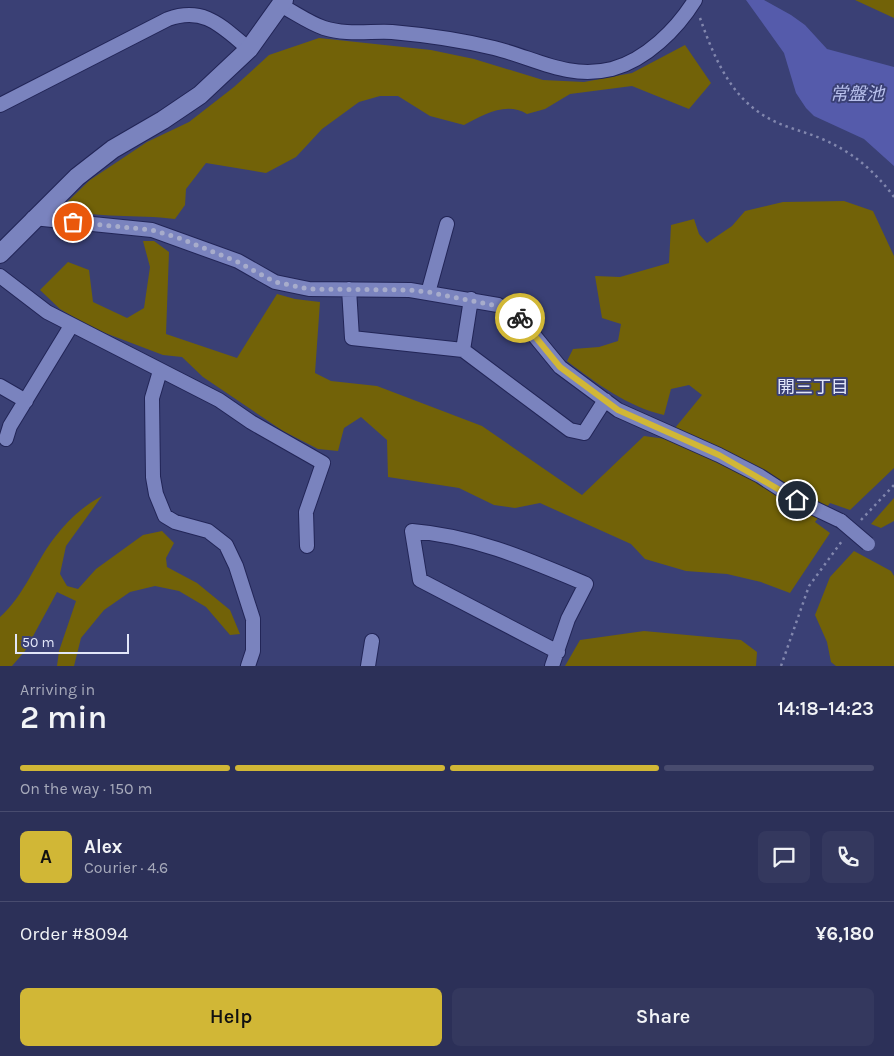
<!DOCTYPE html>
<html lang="en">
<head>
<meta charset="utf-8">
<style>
	:root { --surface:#2c3058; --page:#34385e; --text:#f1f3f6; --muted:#a6a9ba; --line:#484b6e; --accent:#d1b736 }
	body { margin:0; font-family:Karla,"Noto Sans JP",sans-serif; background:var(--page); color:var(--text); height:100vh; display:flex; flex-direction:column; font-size:19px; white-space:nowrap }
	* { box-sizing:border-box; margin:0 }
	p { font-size:16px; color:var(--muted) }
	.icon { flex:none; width:28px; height:28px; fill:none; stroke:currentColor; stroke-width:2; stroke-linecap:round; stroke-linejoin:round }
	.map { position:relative; height:666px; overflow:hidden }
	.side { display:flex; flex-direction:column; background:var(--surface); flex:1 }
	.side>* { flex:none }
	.scale { position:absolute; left:15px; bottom:12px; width:114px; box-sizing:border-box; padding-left:5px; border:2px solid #e2e6f9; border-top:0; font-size:14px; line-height:18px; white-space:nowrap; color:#e2e6f9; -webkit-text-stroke:4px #3a4075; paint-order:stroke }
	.pin { position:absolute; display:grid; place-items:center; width:42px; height:42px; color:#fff; margin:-21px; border:2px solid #fff; border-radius:50%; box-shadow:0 1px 5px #0007 }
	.courier { position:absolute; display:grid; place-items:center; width:50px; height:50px; margin:-25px; border:4px solid #d1b736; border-radius:50%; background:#fff; color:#222; box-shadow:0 1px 6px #0007 }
	.headline em { font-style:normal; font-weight:600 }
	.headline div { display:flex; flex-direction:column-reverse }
	.headline { display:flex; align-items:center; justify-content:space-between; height:85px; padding:0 20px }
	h1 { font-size:32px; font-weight:600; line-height:38px }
	.bar { display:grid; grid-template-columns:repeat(4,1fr); gap:8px 5px; align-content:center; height:60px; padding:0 20px }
	.bar i { height:6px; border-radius:4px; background:var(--line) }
	.bar .active { background:var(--accent) }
	.bar p { grid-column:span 4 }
	.line { display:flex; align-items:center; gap:12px; padding:0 20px; border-top:1px solid var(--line) }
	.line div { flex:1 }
	.round { display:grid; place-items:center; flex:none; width:52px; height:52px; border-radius:8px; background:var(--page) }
	.primary-button { display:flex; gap:10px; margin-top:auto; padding:10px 20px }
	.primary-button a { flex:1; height:58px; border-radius:8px; background:var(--accent); color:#111; font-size:20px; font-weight:600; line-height:58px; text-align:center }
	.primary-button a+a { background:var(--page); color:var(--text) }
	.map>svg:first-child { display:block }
	.green { fill:#726208 }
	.water { fill:#555bab }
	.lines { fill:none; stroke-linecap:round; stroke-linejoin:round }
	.minor-casing { stroke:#222557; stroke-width:16 }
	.tertiary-casing { stroke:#222557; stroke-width:20 }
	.path { stroke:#8287ae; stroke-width:2.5; stroke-dasharray:2.5 4; stroke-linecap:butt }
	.minor { stroke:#7a83be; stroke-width:14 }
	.tertiary { stroke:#7a83be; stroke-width:18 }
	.minor-bridge-casing { stroke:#222557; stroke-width:16; stroke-linecap:butt }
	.minor-bridge { stroke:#7a83be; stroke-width:14 }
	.done { stroke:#a7accb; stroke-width:5; stroke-dasharray:0 9 }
	.route { stroke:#d1b736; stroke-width:6 }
	.labels { text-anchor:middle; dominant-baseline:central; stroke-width:4; stroke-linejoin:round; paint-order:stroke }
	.water-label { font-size:18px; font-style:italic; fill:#bac2ee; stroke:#3a4075 }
	.neighbourhood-label { font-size:18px; fill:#e2e6f9; stroke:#3a4075 }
</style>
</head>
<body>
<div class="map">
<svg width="894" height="666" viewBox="0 0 894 666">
	<rect width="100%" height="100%" fill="#3a4075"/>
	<!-- green -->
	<path class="green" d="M855,0H894V18Z
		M319,38L431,50L474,59L543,80L584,82L632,73L685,45L711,83L689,109L632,86L570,94L545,109L527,114C506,101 483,115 464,125L430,116L398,96H380L359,102L322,129L296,157L266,173L206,163L186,189L185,205L175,219C136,214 98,219 61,208L90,180L147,142L189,122L234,87L269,55Z
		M844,201L873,211L894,256V468L850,510L830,503L815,522L830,533L790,593L761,582L727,574L686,571L645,559L631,544L540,503L515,508L494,505L459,488L388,477L387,440L361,417L344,428L338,451L318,449L283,431L203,377L182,357L163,355L92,328L60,309L40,290L68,262L89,270L93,302L127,318L144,308L150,267L143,241H154L169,252L166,334L237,358L277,294L295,299L320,302L315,373L331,381L377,386L482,426L582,495L644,436L666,439L702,395L689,385L671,389L664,415C628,407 596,383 567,361L573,349L599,347L618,341L621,324L602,318L595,276L620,277L669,263L671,225L694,219L699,234L707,243L732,226L745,211L783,202Z
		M102,496L66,546L60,574L67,586L78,589L96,569L143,535L162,531L174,543L166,558L167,567L197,583L230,610L240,634L230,635L206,607L179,591L155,586L130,592L104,610L81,638L74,666H57L59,651L76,601L57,592L25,651L12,666H0V617C25,595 35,562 55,537C68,520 83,506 102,496Z
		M894,498V521L881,528L871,524Z
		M854,551L891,571L894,576V666H836L831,662L827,642L815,615L830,577Z
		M644,631L741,640L757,652L756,666H565L580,640Z"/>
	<!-- water -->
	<path class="water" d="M746,0H764L791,15L805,25L827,49L894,67V166L864,139L814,116L806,108L796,93L784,53Z"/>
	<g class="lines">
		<defs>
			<path id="minor" d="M280,5C294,12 309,23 324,28C345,35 370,31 392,32C426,35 461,40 494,48C535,58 568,80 612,69C646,60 677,29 695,0
				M0,105L168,19C205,6 222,27 249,49
				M33,218L152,230L238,261L275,282L309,289L410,290L498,305L519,317L560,367L618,410L719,455L760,476L797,500L841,521
				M0,276L47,312L219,400L251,422L323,463L306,512L307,546
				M349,289L352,338L463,350L570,430L584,433L605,400
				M428,293L447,224
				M463,350L471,299
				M160,371L152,398L153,477L156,494L165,516L175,522L208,531L226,545L236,566L253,619V651L248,666
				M0,386L26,401
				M6,439L10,426L71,326
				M368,666L372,641
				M552,666L568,619L586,584C529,560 475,536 412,531L420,580L558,652"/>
			<path id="tertiary" d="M0,254L77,177L113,149L163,120L200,95L249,49L284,0"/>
		</defs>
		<!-- minor casing -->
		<use href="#minor" class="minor-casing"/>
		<!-- tertiary casing -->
		<use href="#tertiary" class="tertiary-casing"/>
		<!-- path -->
		<path class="path" d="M700,18C712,52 728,92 760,113C778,126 800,130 820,138C851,151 874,170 894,197
			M861,520L894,485
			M781,666L809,586L842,541"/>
		<!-- minor -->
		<use href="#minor" class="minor"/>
		<!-- tertiary -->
		<use href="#tertiary" class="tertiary"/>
		<defs>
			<path id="minor-bridge" d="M841,521L868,544"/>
		</defs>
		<!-- minor-bridge casing -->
		<use href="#minor-bridge" class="minor-bridge-casing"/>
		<!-- minor-bridge -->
		<use href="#minor-bridge" class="minor-bridge"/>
	</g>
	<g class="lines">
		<!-- done -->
		<path class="done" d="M73,222L152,230L179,238L238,262L275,282L309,289L410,290L428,292L498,306L520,318"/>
		<!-- route -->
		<path class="route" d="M520,318L560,367L618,410L719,455L797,500"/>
	</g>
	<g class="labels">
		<!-- water labels -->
		<g class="water-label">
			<text x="857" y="94">常盤池</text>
		</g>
		<!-- neighbourhood labels -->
		<g class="neighbourhood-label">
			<text x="813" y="387">開三丁目</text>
		</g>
	</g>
</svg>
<div class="scale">50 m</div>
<div class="pin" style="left:73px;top:222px;background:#ea580c"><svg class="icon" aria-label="bag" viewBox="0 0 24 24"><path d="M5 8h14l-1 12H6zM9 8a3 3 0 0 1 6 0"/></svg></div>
<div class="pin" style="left:797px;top:500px;background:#1f2937"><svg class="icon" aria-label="home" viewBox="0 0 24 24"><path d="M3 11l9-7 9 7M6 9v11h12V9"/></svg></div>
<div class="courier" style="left:520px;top:318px"><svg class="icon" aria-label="bike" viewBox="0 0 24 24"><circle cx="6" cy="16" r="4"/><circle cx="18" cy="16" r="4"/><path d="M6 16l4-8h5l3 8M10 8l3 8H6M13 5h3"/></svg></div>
</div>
<section class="side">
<div class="headline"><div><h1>2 min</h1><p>Arriving in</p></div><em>14:18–14:23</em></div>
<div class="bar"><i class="active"></i><i class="active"></i><i class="active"></i><i></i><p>On the way · 150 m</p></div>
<div class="line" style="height:90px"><b class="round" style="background:var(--accent);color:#111">A</b><div><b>Alex</b><p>Courier · 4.6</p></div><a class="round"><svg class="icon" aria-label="chat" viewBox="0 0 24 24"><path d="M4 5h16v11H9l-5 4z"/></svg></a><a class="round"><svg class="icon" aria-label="phone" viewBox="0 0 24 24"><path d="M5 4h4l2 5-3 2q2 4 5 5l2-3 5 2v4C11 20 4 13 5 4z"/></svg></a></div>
<div class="line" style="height:65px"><div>Order #8094</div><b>¥6,180</b></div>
<div class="primary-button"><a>Help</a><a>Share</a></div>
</section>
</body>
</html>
